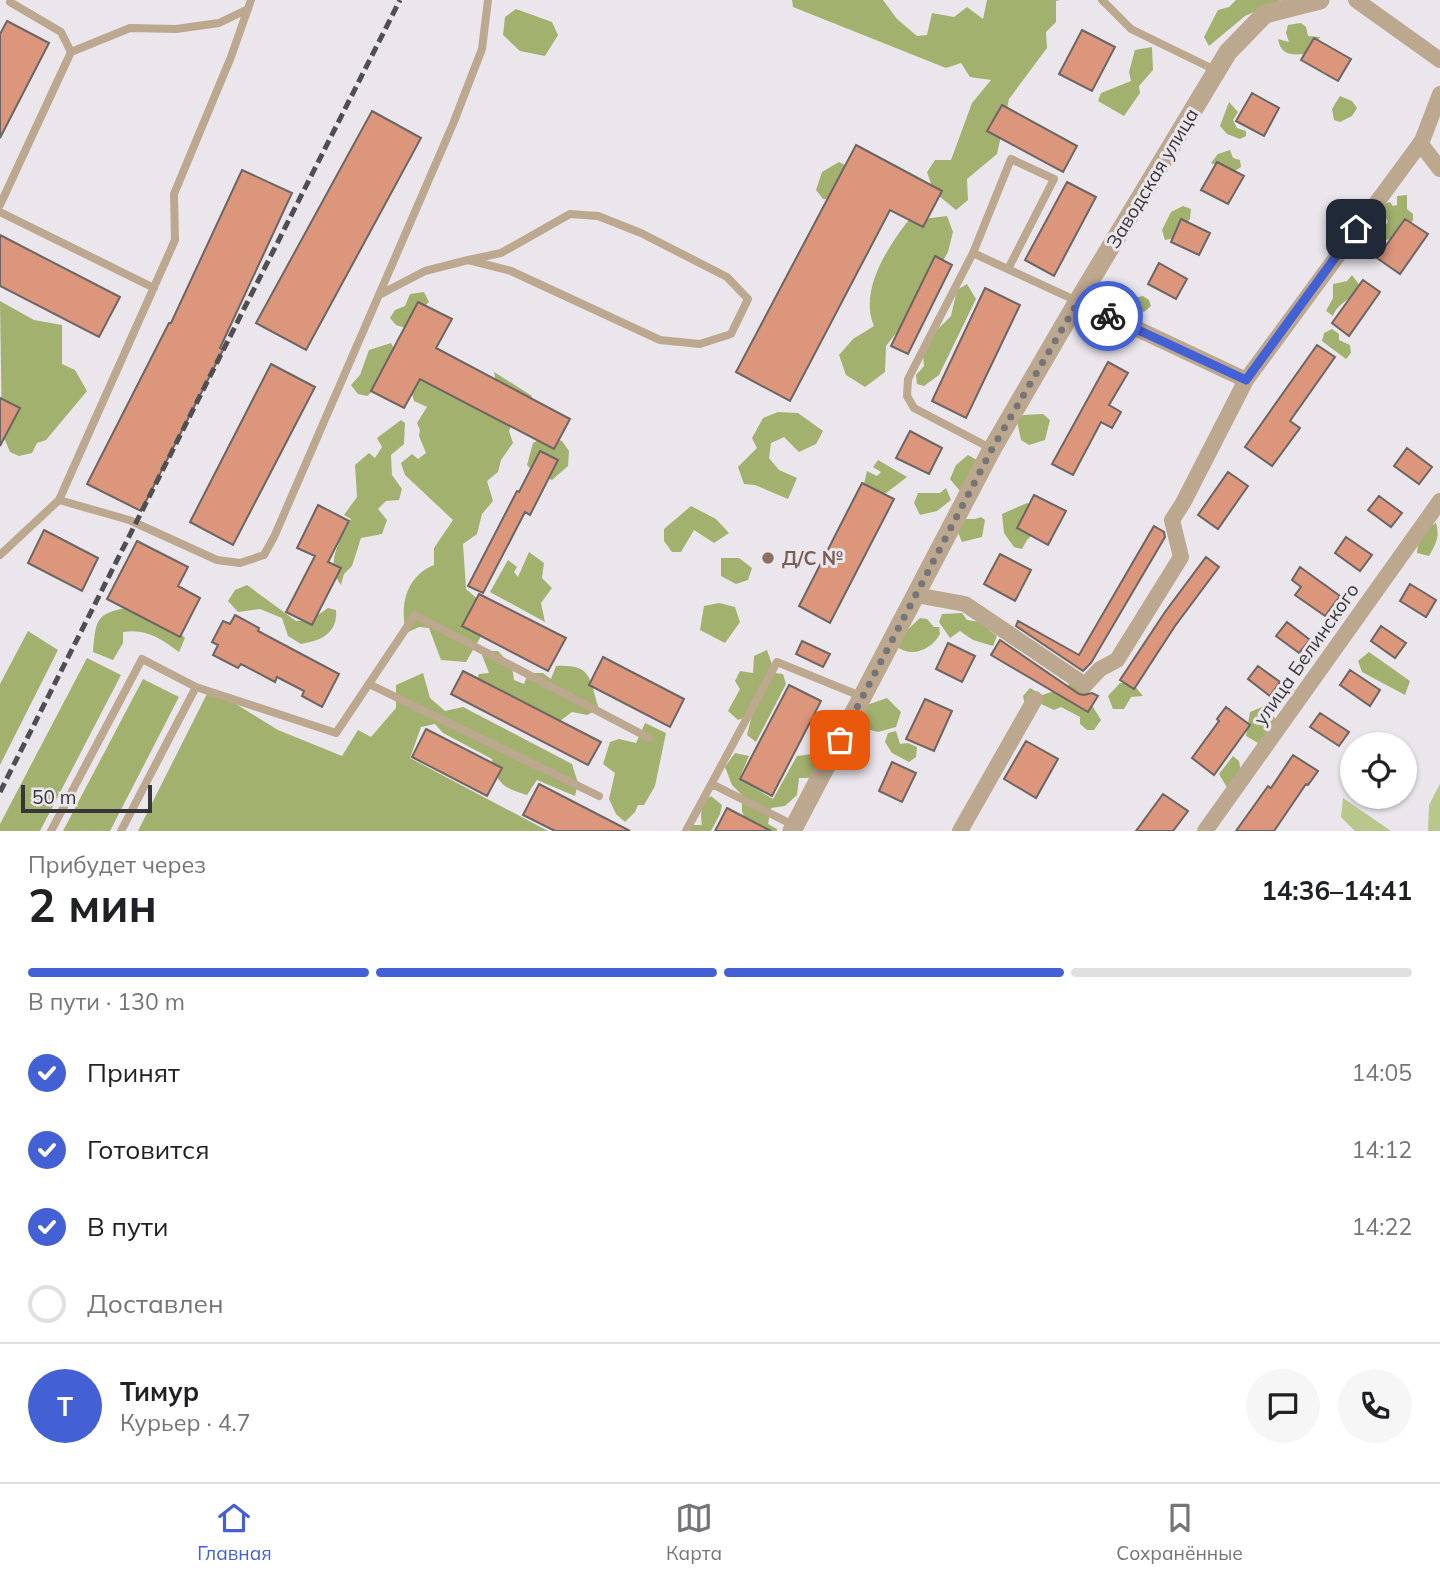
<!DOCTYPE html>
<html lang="ru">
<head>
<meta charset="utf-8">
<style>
	:root { --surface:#fff; --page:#f6f6f6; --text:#202124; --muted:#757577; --line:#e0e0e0; --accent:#4361d4 }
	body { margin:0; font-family:Mulish,sans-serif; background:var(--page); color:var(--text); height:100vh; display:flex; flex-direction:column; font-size:26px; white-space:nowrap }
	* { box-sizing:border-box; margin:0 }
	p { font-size:23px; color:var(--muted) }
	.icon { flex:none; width:38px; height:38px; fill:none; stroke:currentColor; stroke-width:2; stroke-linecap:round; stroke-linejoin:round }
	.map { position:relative; height:831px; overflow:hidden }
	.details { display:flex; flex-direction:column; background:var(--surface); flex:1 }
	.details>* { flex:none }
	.fabs { position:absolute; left:1340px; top:732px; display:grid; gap:14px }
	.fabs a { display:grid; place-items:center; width:77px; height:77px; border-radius:50%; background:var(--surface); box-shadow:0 2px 5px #0004; font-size:35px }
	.scale { position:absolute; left:21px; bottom:18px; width:131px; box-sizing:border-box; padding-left:7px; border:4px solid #373638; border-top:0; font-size:19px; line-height:24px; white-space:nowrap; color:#373638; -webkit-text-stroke:5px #eae6ec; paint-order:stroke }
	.pin { position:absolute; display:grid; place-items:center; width:60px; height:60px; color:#fff; margin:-30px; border-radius:14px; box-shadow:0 4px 10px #0006 }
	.courier { position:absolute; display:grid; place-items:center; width:70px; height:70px; margin:-35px; border:5px solid #4361d4; border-radius:50%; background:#fff; color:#222; box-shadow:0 2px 9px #0007 }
	.summary em { font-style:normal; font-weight:700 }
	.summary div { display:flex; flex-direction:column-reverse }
	.summary { display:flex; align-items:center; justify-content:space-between; height:119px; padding:0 28px }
	h1 { font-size:46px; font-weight:700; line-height:52px }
	.bar { display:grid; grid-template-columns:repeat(4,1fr); gap:10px 7px; align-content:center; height:84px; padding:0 28px }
	.bar i { height:9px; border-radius:5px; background:var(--line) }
	.bar .active { background:var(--accent) }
	.bar p { grid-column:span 4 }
	.line { display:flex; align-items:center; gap:18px; padding:0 28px; border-top:2px solid var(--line) }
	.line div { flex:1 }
	.round { display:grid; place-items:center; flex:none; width:74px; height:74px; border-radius:37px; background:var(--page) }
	ol { padding:0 28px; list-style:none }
	li { display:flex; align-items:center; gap:21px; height:77px }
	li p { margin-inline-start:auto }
	li .icon { padding:7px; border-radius:50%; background:var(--accent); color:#fff; stroke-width:4 }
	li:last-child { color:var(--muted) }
	li i { width:38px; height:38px; border:4px solid var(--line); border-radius:50% }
	.menu { display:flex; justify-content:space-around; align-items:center; height:98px; border-top:2px solid var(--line); background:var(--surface); font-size:19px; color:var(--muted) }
	.menu a { display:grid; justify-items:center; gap:4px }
	.menu .active { color:var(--accent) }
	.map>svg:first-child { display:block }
	.green { fill:#b9c68c }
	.forest { fill:#a2b16e }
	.building { fill:#db967c; stroke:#6c6563; stroke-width:2 }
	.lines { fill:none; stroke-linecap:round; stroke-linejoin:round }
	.service { stroke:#bca78f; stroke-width:8 }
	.minor { stroke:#bca78f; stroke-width:16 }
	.tertiary { stroke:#bca78f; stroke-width:19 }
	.rail { stroke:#4f4e50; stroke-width:5; stroke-dasharray:10 5; stroke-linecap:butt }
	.done { stroke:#767477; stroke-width:7; stroke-dasharray:0 12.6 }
	.route { stroke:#4361d4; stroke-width:9 }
	.education-dot { fill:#8d6e63; stroke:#eae6ec; stroke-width:2.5 }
	.labels { text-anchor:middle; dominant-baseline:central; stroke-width:6; stroke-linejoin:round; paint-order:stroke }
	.street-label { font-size:19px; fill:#373638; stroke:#eae6ec }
	.education-label { font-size:19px; font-weight:bold; fill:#785e54; stroke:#eae6ec; text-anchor:start }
</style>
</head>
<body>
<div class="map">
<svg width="1440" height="831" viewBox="0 0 1440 831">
	<rect width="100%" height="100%" fill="#eae6ec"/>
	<!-- green -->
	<path class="green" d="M1440,784V831H1428L1429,805Z
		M1343,798L1391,831H1355L1341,817Z"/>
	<!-- forest -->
	<path class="forest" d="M792,0H883L897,19L917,36L927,35L932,13L954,17L967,7L983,19L987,0H1060L1056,1V22L1046,32L1047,48L1009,99L997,154L967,179L968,200L956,210L934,192L927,172L935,160H951L972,103L991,80L970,77L961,63L946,68L793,7Z
		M1236,0H1281L1245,16L1209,46L1204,37L1218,10L1229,7Z
		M516,9L552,22L558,35L545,56L520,51L503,35L505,17Z
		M1301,23L1306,27L1308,36L1320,37L1312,53C1297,55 1281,58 1278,39L1289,42L1286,33L1288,25Z
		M1152,47L1153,70L1139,86L1140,93L1124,116L1098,101L1101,93L1131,81L1129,72L1135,50Z
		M1340,96L1352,101L1357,108L1352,116L1340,122L1334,120L1332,109Z
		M1229,102L1238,112L1233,120L1237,128L1246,131V136L1240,139L1227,134L1220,126Z
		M1230,150L1233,158L1240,160L1241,167L1232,173L1211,163L1218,154Z
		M839,162L853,169L838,200L823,199L816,190L822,172Z
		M1407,195V209L1413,214V221L1404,224L1399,236L1386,240L1375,256L1373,254L1372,241L1388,222L1380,205L1390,202L1393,206L1397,205V196Z
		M1183,206L1191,209L1190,219L1176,238L1165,240L1162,230L1171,212Z
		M947,216L953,232L948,252L916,308L886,346L885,372L865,387L846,375L839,355L853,339L874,326C859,291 887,248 908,221Z
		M1352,275L1361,287C1352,300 1339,301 1333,316L1326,311L1333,298V284L1347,281Z
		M967,284L976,299L939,375L924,386L917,384L916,375L924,366L922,345L951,316L957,290Z
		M1125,288L1134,298L1143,296L1149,300L1151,306L1144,312L1131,306L1127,316L1112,304L1113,293Z
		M424,292L429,302L418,312L408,329L396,325L390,318L395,310L405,306L410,294Z
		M0,301L34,320L62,325V364L75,370L87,391L46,440L37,443L32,453L19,456L10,452L2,433Z
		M1332,329L1339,334V340L1350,345L1351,353L1346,359L1322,341L1324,333Z
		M391,343L396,353L377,387L367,396L358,394L351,385L360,375L369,350Z
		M494,372L532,396L516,415L509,431L513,443L501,460L498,472L487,481L493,501L482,514L477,534L463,544L466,589L480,601L483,633L466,662L441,660L429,628L419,627L406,633C400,606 405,577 434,565V548L453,520L405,475L401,463L412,454L418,459L426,453L419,436L420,430L417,423L427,407L414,401L410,387L417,374L499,398Z
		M778,412L798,413L823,431L816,444L799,452L784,437L771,443L769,458L779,470L797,478L788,499L755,485L744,484L738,467L757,448L752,438L763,418Z
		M1043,414L1050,420L1045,440L1029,445L1021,440L1017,421L1023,415Z
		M401,420L405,423L404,444L391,455L392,475L402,489L399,500L386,501L378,509L387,520L382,534L361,538L352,566L344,574L341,585C324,562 340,542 351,519L344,515L357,497L355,465L369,453L375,458L382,447L377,438Z
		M547,435L562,441L569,451L568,466L552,480L536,474L527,465L533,443Z
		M968,455L977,460L960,491L950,479L956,465Z
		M878,460L907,477L881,497L863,488L867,471L877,476L881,472L873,467Z
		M946,488L951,500L937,511L920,515L914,503L918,493H940Z
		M1027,503L1035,509L1036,532L1027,540L1022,549L1014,547L1004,533L1002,514Z
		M691,506L716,519L729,533L714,543L694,530L681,552H672L664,541V529Z
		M981,517L985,520L982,537L962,542L957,530L962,519H975Z
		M1436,523C1440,536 1436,544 1429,556L1417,553C1419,537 1422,531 1436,523Z
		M529,552L544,563L542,578L552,588L541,603L545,622L490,592L508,560L517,567L514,572L518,577Z
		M721,558H739L752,568L748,580L736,584L721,576Z
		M247,585L296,621L311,620L328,608L336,610C338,633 321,641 301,644L288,636L282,618L260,609L238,612L228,601L235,590Z
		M719,603L735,607L740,622L725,643L700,630L704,606Z
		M134,606L173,626L185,638L179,652C161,639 147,628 123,632V643L113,660L93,652C96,615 97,614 134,606Z
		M962,613L967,620L986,623L989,630L997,636L993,646L973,640L960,631L950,638L939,622L942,614Z
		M920,618L927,619L934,627H939L940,634C932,649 912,659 896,646L902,635Z
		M28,631L58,650L0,765V684Z
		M767,650L775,673L783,674L786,684L756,742L747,735L752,715L738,720L728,711L740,689L735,681L740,671L753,673L754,656Z
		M486,651H498L512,666L514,680L524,684L528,673H543L551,679L556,666C593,664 589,679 599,709L587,715L572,712L556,724L474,684L479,674L489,673L482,655Z
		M1369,652L1410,681L1405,695L1362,672L1358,661Z
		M87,658L121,675L40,831H0V824Z
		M423,673L430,698L445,711L463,707L572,764L578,783L575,796L537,780L527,795C505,789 495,783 492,759L443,733L435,724L421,727L410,758L548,831H138L210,688L278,730L342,756L358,730L371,737L396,708V685Z
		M143,679L179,697L110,831H63Z
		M1075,680H1086L1091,690L1085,699L1090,702L1101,720L1094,730H1087L1080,724V717L1061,707L1054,710L1041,704L1025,705L1023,696L1030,688L1042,695L1064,688Z
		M1120,683L1133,684L1143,696L1131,697L1124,709H1113L1108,696Z
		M887,698L901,712L896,727L878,732L863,728L861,707Z
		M1262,707L1275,718L1273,730L1258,743L1246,736L1250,712Z
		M645,723L666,733L655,786L644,805H638L635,812L625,822L616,814L609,799L615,773L603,764L610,742L619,739L636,743Z
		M896,731L900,744L908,743L917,747L916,757L909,762L892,753L885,742L888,733Z
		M735,753L749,756L739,779L773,799L797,756L820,753V769L809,778H799L797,795L785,806L771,808L768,824L777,829V831H748L749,827L742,812V795L732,785L725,767Z
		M1233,756L1239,761L1241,772L1228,789L1219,774Z
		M711,796L722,805L720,814L711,831H683L685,825H702C700,814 701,802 711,796Z"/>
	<!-- building -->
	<path class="building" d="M7,21L49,43L0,138V34Z
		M1082,30L1115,47L1092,91L1059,74Z
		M1314,38L1351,59L1338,81L1301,60Z
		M1252,93L1279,108L1264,136L1236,121Z
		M1002,105L1077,146L1063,172L987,131Z
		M372,111L421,138L306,350L256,323Z
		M856,145L942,191L923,227L890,210L790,401L736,372Z
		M1217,162L1244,176L1228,204L1201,190Z
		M242,170L292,193L220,348L223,350L141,511L87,484L169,323H171Z
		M1067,182L1096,197L1054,276L1025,260Z
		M1181,219L1210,233L1199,255L1171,242Z
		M1405,219L1428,234L1400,274L1377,258Z
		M0,235L120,297L99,337L0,286Z
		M935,256L952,265L908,354L891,346Z
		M1159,263L1187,279L1176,299L1148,284Z
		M1363,280L1380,292L1349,336L1332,323Z
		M985,288L1020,305L966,418L932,401Z
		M418,302L452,319L436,348L570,419L554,449L420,379L404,408L371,391Z
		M1317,345L1335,357L1290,421L1300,428L1272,466L1245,447Z
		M1108,362L1128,373L1109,405L1121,412L1112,428L1101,422L1073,475L1052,464Z
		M271,364L315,387L233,545L190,522Z
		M0,398L20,408L0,446Z
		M910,431L942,448L929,474L896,458Z
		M1407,448L1432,467L1419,484L1394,466Z
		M540,451L558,460L530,515L525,512L483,593L468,586L517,491L519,492Z
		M1228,472L1248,486L1218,529L1198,515Z
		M862,483L894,499L830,623L799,606Z
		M1034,495L1066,511L1048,545L1017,528Z
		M1379,496L1402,513L1391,527L1368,510Z
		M318,505L349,521L328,562L341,568L312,625L286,612L315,556L297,548Z
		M1154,526L1164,532L1165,537L1091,663L1083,671L1016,626L1018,621L1079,655Z
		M44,530L98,558L82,591L28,563Z
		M1346,537L1372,555L1360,571L1335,553Z
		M137,541L188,567L178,586L200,598L180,637L107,599Z
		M1000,554L1031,570L1015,601L984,584Z
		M1206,557L1219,567L1175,626L1134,689L1120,680L1165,612Z
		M1300,567L1340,596L1325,616L1295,595L1301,587L1292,580Z
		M1410,584L1436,600L1426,617L1400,601Z
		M479,594L566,638L548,671L462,626Z
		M235,615L259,628L258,631L339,674L322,707L302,696L304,691L277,677L275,682L241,664L238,668L213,655L218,645L212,642L223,621L230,624Z
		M1287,622L1310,640L1299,653L1276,636Z
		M1381,626L1406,643L1395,658L1371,641Z
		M1000,640L1079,694L1084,695L1092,693L1098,696L1088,712L991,655Z
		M802,641L830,654L823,667L796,654Z
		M948,643L975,656L962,682L936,669Z
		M603,657L684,699L670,727L589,685Z
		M1258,666L1280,682L1270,696L1248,679Z
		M1350,670L1380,690L1370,706L1340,685Z
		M463,671L601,742L588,765L451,694Z
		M789,685L821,701L772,796L740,779Z
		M925,699L952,711L934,751L906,739Z
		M1226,707L1250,725L1214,775L1192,758L1219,721L1217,719Z
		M1320,713L1349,732L1339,746L1310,727Z
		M426,729L502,768L487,796L412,757Z
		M1026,741L1058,759L1036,798L1004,779Z
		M1293,755L1318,771L1308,785L1306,784L1274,831H1236L1268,786L1271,788Z
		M892,762L916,773L902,802L879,791Z
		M539,784L630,831H555L523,815Z
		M1163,794L1188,811L1173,831H1136Z
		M727,808L771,831H715Z"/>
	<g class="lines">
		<!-- service -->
		<path class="service" d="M1102,0L1131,29L1217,71
			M71,52L130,28L176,29L219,23L248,9
			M0,205L71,52L61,32L10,2
			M0,212L154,288
			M973,253L1011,159L1054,179L1008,269
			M379,295L425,271L468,260L511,271L660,340L700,344L731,334L748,299L727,277L641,233L598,216L570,214L501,253L468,260
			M992,449L914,408L907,396L908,379L973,253L1077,301
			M59,500L129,520L217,560L240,563L264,555L274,537L453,124L482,49L488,0
			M0,555L59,500L175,240L174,194L231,57L251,0
			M369,684L599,796
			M196,687L336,733L415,615L649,738
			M712,784L795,826
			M51,831L142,659L196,687L121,831
			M686,831L777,662L863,697"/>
		<!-- minor -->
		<path class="minor" d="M1356,0L1440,60
			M1420,143L1440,169
			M1078,301L1246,380
			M916,595L965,604L1085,685L1100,669L1117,660L1181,557L1172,520L1183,503L1246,380L1422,141L1440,94
			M960,831L1035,699
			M1205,831L1440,501"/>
		<!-- tertiary -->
		<path class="tertiary" d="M792,831L992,449L1078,301L1228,52L1265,14L1320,0"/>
		<!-- rail -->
		<path class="rail" d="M0,792L400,0"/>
	</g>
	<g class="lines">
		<!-- done -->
		<path class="done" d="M840,740L992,449L1078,302L1108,316"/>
		<!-- route -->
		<path class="route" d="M1108,316L1246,380L1356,229"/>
	</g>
	<!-- markers -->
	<circle class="education-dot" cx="768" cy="558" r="7"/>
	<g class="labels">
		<!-- street labels -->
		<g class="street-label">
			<text transform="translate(1152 178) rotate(-59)">Заводская улица</text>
			<text transform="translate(1306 654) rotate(-55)">улица Белинского</text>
		</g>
		<!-- education labels -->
		<g class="education-label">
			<text x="782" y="558">Д/С №</text>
		</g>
	</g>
</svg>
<div class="fabs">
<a><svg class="icon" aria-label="locate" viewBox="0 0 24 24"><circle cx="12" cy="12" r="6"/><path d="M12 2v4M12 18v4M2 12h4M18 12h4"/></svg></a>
</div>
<div class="scale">50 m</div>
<div class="pin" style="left:840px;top:740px;background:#ea580c"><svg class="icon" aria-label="bag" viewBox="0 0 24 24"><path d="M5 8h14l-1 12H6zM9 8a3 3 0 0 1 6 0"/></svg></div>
<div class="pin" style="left:1356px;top:229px;background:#1f2937"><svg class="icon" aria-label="home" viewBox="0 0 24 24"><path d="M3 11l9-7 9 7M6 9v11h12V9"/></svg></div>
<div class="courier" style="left:1108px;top:316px"><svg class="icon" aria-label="bike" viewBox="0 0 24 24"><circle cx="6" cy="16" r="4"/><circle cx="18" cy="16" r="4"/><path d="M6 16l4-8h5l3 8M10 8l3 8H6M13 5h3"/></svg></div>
</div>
<section class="details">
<div class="summary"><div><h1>2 мин</h1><p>Прибудет через</p></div><em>14:36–14:41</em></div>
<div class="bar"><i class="active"></i><i class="active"></i><i class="active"></i><i></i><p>В пути · 130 m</p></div>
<ol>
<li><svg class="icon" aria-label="check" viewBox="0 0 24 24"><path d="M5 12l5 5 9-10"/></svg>Принят<p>14:05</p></li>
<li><svg class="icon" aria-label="check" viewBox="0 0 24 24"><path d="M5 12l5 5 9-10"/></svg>Готовится<p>14:12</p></li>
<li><svg class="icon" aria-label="check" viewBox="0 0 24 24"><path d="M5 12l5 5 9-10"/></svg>В пути<p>14:22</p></li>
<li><i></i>Доставлен</li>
</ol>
<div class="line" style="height:126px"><b class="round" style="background:var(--accent);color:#fff">Т</b><div><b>Тимур</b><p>Курьер · 4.7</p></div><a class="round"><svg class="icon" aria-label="chat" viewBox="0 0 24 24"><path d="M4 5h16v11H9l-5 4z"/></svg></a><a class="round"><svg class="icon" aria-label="phone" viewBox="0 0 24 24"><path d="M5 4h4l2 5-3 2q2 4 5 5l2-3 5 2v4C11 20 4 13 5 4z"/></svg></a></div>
</section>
<nav class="menu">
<a class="active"><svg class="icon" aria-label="home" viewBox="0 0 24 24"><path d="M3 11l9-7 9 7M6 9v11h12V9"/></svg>Главная</a>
<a><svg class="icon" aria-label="map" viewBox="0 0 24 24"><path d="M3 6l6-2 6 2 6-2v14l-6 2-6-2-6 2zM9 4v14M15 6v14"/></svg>Карта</a>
<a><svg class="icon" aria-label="saved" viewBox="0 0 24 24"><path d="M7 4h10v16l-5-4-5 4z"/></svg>Сохранённые</a>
</nav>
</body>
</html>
